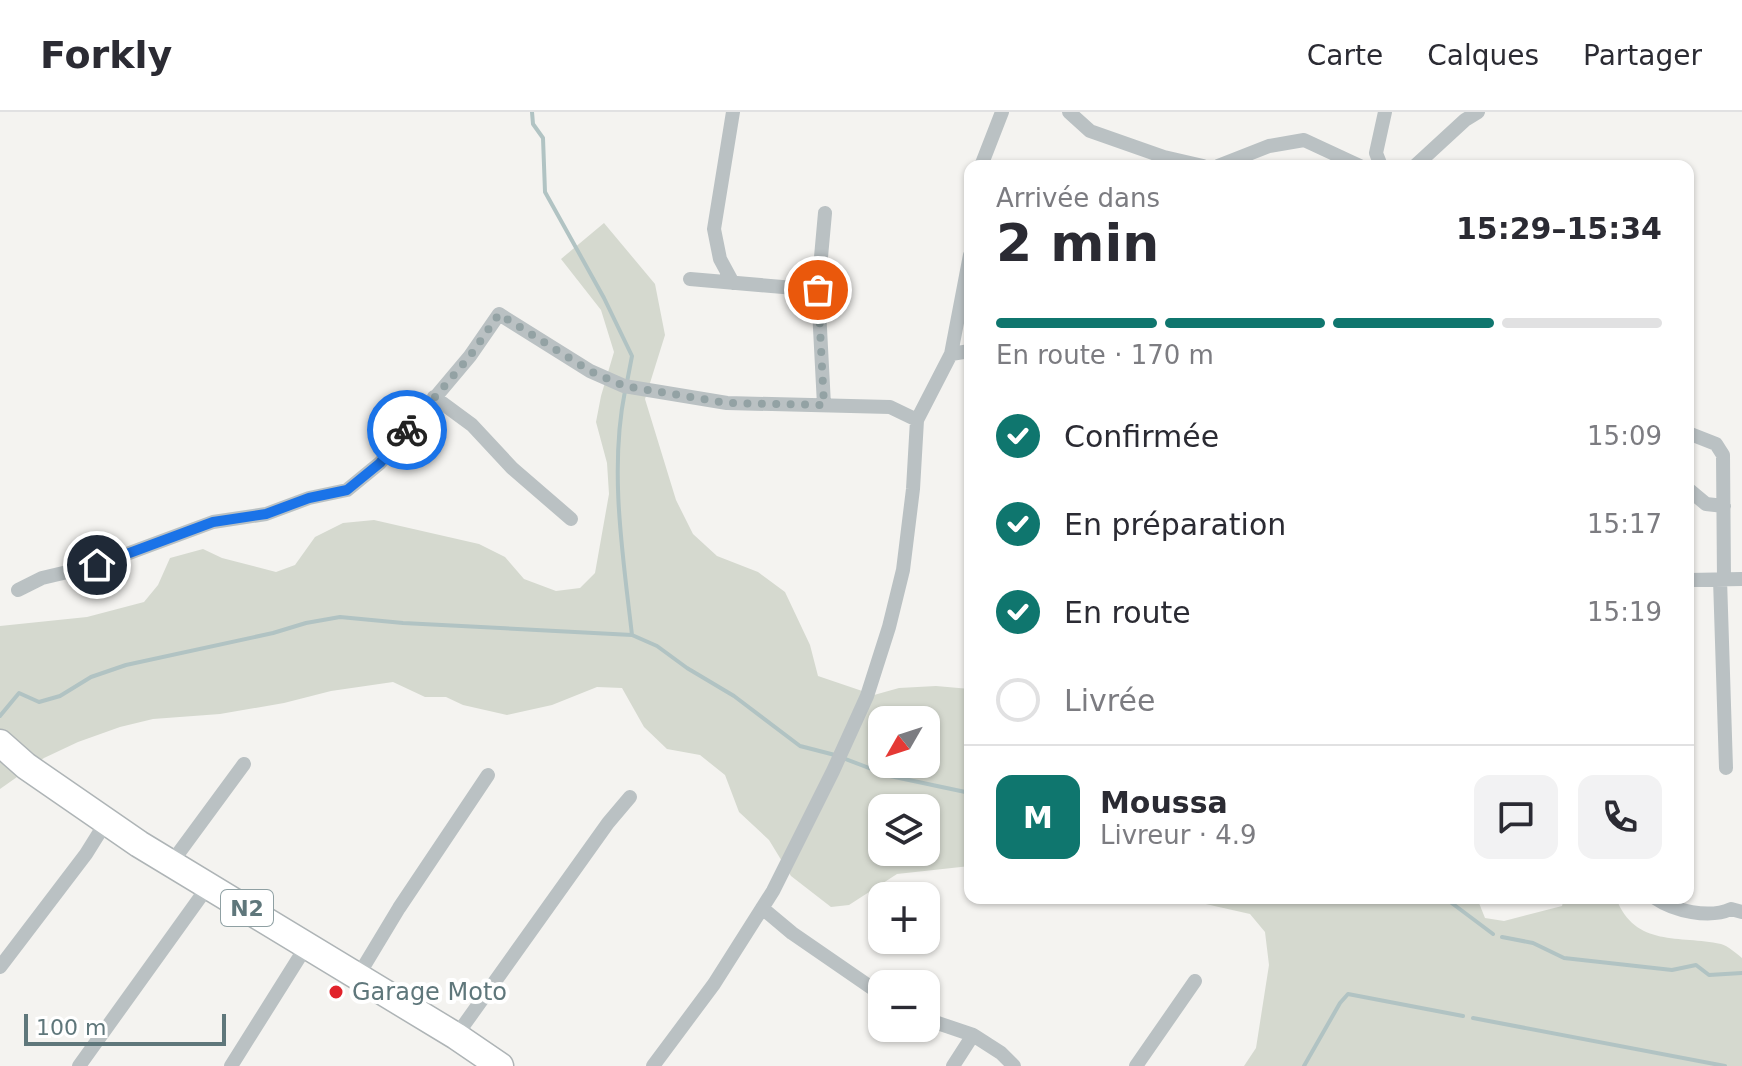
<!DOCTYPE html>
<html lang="fr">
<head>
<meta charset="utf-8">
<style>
	:root { --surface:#fff; --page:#f2f2f3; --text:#2b2b33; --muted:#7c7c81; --line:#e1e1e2; --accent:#0f766e }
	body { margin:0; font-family:"DejaVu Sans",sans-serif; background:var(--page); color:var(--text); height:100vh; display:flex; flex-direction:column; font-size:30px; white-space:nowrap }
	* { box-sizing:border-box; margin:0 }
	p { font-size:26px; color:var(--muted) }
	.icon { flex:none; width:44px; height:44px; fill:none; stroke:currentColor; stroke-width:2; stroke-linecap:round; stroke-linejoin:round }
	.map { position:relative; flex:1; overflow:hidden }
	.sheet { position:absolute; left:964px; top:48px; width:730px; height:744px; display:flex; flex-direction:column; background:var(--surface); border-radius:16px; box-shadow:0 2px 6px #0004 }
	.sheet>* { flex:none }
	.needle { width:52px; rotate:231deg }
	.tools { position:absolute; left:868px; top:594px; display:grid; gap:16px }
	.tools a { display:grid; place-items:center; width:72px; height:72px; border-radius:16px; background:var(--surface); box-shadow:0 2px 6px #0004; font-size:40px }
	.scale { position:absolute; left:24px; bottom:20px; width:202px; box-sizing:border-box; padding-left:8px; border:4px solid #5f777b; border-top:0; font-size:22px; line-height:28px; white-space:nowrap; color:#5f777b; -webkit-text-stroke:6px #fff; paint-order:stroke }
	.pin { position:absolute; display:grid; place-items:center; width:68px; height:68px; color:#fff; margin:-34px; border:4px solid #fff; border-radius:50%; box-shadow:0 2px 8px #0007 }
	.courier { position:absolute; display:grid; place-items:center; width:80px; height:80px; margin:-40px; border:6px solid #1a73e8; border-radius:50%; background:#fff; color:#222; box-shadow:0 2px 10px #0007 }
	.summary em { font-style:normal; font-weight:700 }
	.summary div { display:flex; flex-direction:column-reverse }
	.summary { display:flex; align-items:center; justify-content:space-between; height:136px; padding:0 32px }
	h1 { font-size:52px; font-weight:700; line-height:60px }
	.bar { display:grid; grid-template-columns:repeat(4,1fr); gap:12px 8px; align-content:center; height:96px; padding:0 32px }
	.bar i { height:10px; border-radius:6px; background:var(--line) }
	.bar .current { background:var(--accent) }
	.bar p { grid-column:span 4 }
	.line { display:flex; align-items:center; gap:20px; padding:0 32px; border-top:2px solid var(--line) }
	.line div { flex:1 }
	.round { display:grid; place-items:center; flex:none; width:84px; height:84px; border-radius:16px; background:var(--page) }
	ol { padding:0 32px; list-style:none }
	li { display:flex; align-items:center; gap:24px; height:88px }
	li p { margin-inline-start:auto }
	li .icon { padding:8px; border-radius:50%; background:var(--accent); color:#fff; stroke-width:4 }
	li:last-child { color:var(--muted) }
	li i { width:44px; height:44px; border:4px solid var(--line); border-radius:50% }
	header { display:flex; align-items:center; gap:48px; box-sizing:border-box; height:112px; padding:0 40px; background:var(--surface); border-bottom:2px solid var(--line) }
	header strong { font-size:38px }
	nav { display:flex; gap:44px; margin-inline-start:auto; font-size:28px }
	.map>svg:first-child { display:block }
	.green { fill:#d5d9cf; fill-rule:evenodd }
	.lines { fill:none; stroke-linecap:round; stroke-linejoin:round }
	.stream { stroke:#b1c3c3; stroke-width:4 }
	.highway-casing { stroke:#aeb4b6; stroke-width:29 }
	.street { stroke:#bac1c3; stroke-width:14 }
	.highway { stroke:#fff; stroke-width:26 }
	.done { stroke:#93a2a4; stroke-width:8; stroke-dasharray:0 14.4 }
	.route { stroke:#1a73e8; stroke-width:10 }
	.poi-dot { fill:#e1222a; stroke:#fff; stroke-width:3 }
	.labels { text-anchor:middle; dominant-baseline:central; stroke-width:8; stroke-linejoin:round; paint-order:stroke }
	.shield { fill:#fff; stroke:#8fa0a3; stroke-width:2 }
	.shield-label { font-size:22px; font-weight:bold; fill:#5f777b }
	.poi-label { font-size:24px; fill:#5f777b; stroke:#fff; text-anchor:start }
</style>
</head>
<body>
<header>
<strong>Forkly</strong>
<nav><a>Carte</a><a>Calques</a><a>Partager</a></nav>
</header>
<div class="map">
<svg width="1742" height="954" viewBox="0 0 1742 954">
	<rect width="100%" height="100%" fill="#f4f3f0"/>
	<!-- green -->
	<path class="green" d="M604,111L655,172L665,223L645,287L676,388L693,422L717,444L758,460L785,480L810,533L818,564L874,583L899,576L936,574L970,577V754L897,762L849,793L831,795L791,764L769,728L739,700L725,663L700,643L667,637L644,615L622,576L597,575L552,593L507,603L463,593L446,585H425L393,570L331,579L284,591L220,602L153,607L120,615L78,630L44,646L0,677V514L87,505L144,490L158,473L170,446L203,437L222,446L276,460L295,453L315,425L343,411L374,408L479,432L505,445L524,467L556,479L580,476L595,461L609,382L607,351L596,310L601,284L614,240L601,198L561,147ZM882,608H926V652H882ZM882,696H926V740H882Z
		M1179,786H1477L1485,806L1504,809L1562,794L1564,786H1616C1635,836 1680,823 1721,832C1728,834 1736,841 1742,846V954H1244L1256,936L1269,853L1265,820L1250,802Z"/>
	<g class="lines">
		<!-- stream -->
		<path class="stream" d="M532,0L533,12L543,26L545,80L604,186L632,244L627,270
			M625,279C609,358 623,444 632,523
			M0,604L19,581L39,590L60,584L91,565L126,553L273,521L306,511L340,505L403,511L632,523L657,534L687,556L734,584L800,634L835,643L890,664L970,681
			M1445,786L1493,822
			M1502,825L1533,831L1564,846L1672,858L1696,853L1709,863L1742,861
			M1473,906L1725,954
			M1304,954L1340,891L1348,882L1463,904"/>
		<defs>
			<path id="highway" d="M0,631L26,654L139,732L456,924L500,954"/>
		</defs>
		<!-- highway casing -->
		<use href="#highway" class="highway-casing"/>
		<!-- street -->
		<path class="street" d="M733,0L714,117L720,147L733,171
			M1069,0L1090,19L1164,45L1203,54
			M981,54L1002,0
			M1218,54L1269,34L1304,28L1360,54
			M1381,54L1376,41L1385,0
			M1415,54L1465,8L1478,0
			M690,167L818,178L824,293
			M818,178L825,101
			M951,242L970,239
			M434,285L472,313L512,356L571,407
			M1688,321L1716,332L1723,343L1724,467
			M1688,377L1706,392L1724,394
			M1720,467L1726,656
			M1688,468L1742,467
			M18,478L42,466L97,453L213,410L266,402L309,386L347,378L380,351L470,244L499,202L590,259L624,274L727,291L890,295L917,308
			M172,750L244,652
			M1655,786C1674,799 1709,807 1731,797L1742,800
			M762,796L792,821L882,883
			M0,855L86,742L106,710
			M358,864L399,796L488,663
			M926,907L973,923L953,954
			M973,923L1001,941L1014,954
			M456,924L608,711L630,685
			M79,954L209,773
			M231,954L307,833
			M653,954L714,872L773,779L833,659L867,584L889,515L903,458L913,377L917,308L951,242L970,143
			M1136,954L1195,869"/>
		<!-- highway -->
		<use href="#highway" class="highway"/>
	</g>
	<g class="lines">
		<!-- done -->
		<path class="done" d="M407,318L470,244L499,202L590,259L624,274L727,291L824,293L818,178"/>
		<!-- route -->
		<path class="route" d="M97,453L213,410L266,402L309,386L347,378L380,351L407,318"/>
	</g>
	<!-- markers -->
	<circle class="poi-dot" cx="336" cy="880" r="8"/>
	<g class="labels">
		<!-- shield labels -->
		<rect class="shield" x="221" y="778" width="52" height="36" rx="6"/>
		<g class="shield-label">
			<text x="247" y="796">N2</text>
		</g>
		<!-- poi labels -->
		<g class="poi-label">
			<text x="352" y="880">Garage Moto</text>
		</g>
	</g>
</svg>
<div class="tools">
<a><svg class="needle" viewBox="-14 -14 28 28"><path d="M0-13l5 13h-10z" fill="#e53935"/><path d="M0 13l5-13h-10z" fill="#7c7c81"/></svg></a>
<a><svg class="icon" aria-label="layers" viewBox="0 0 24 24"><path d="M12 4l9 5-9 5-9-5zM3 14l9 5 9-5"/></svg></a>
<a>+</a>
<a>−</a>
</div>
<div class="scale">100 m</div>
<div class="pin" style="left:818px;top:178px;background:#ea580c"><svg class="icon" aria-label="bag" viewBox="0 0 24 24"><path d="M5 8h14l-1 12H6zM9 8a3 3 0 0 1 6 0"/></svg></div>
<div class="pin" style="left:97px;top:453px;background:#1f2937"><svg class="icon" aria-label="home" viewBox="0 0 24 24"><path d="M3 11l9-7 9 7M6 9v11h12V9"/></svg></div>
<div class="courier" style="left:407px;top:318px"><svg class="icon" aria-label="bike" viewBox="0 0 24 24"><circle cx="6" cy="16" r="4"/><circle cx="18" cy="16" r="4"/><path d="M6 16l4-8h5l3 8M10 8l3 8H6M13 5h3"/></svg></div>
<section class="sheet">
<div class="summary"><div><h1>2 min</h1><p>Arrivée dans</p></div><em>15:29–15:34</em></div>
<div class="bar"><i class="current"></i><i class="current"></i><i class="current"></i><i></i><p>En route · 170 m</p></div>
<ol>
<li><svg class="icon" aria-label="check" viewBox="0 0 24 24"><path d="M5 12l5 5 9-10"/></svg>Confirmée<p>15:09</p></li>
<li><svg class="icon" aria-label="check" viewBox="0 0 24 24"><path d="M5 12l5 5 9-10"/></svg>En préparation<p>15:17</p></li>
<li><svg class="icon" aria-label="check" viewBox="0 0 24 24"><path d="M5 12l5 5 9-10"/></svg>En route<p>15:19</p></li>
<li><i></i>Livrée</li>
</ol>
<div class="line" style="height:144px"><b class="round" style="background:var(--accent);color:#fff">M</b><div><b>Moussa</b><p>Livreur · 4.9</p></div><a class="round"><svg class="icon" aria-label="chat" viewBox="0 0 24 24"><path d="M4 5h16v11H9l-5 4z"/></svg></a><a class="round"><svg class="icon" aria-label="phone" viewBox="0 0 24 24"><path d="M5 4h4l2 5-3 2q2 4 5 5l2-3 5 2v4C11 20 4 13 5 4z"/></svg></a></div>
</section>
</div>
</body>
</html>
